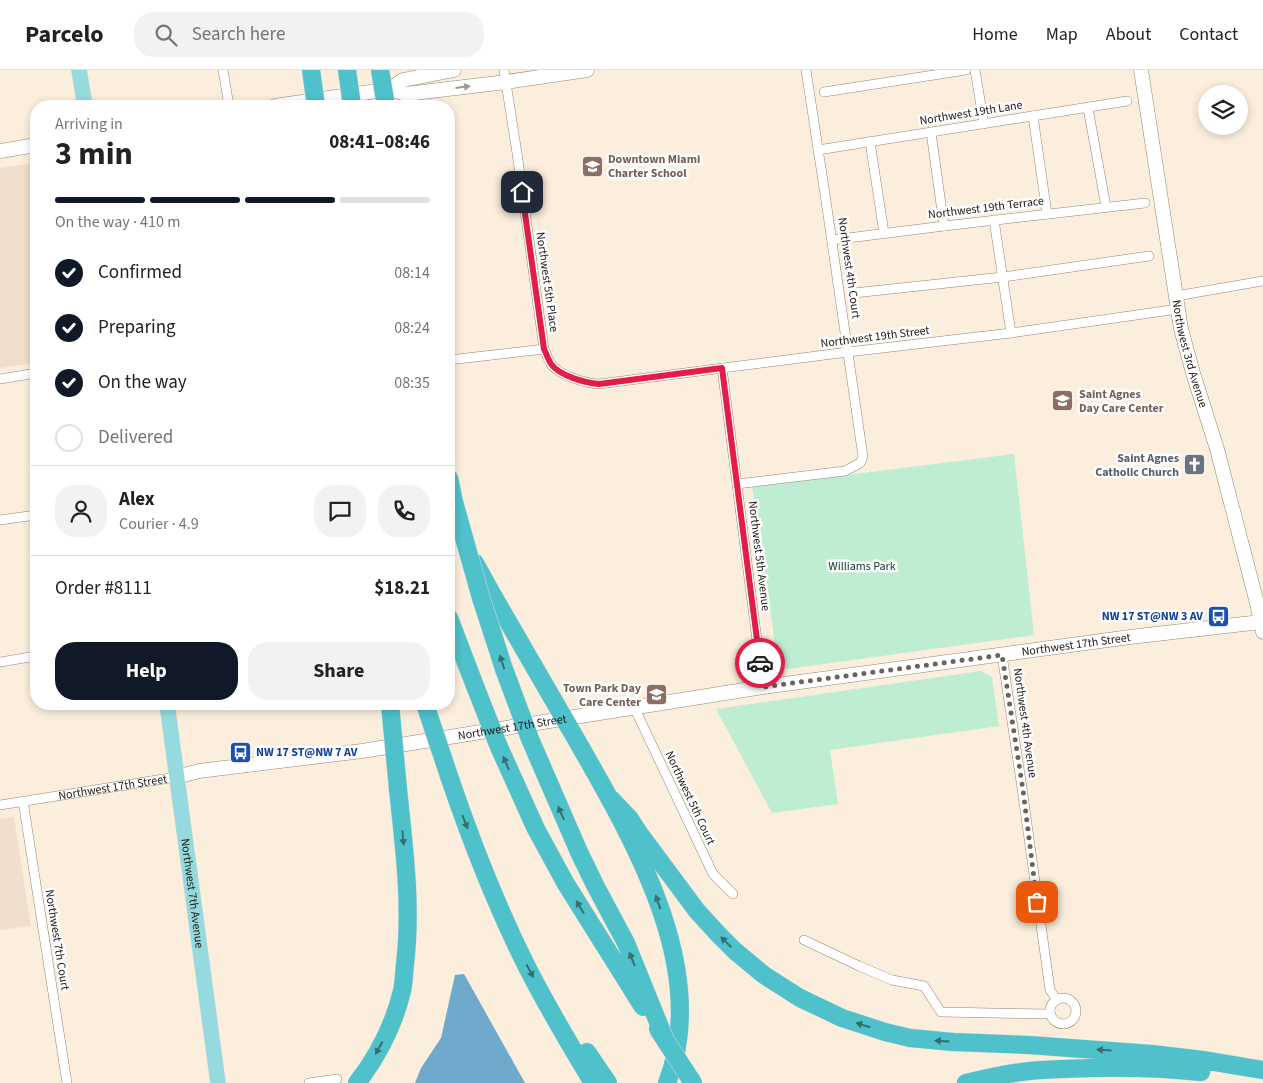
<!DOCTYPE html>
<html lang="en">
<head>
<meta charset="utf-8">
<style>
	:root { --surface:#fff; --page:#f2f2f2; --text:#222; --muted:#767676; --line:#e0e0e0; --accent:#111827 }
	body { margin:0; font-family:"Source Sans 3",sans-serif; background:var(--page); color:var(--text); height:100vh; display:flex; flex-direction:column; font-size:19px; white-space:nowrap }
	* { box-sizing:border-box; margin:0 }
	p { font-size:16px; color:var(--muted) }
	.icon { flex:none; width:28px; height:28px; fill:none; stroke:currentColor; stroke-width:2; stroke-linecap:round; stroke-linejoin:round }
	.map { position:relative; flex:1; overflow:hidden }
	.sheet { position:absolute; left:30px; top:30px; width:425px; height:610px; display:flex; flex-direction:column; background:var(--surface); border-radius:20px; box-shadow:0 2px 8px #0003 }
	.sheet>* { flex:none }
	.fabs { position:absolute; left:1198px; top:15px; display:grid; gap:10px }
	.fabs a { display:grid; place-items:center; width:50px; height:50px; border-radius:50%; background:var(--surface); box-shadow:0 2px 8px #0003; font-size:25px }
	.pin { position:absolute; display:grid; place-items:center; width:42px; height:42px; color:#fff; margin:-21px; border-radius:10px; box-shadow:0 2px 8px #0006 }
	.courier { position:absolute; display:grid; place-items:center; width:50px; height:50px; margin:-25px; border:4px solid #e11d48; border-radius:50%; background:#fff; color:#222; box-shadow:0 1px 6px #0007 }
	.head em { font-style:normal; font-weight:700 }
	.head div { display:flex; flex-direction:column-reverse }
	.head { display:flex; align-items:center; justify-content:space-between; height:85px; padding:0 25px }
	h1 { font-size:32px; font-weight:700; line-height:38px }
	.bar { display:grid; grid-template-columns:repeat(4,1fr); gap:8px 5px; align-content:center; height:60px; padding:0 25px }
	.bar i { height:6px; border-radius:4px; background:var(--line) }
	.bar .active { background:var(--accent) }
	.bar p { grid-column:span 4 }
	.line { display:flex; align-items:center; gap:12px; padding:0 25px; border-top:1px solid var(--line) }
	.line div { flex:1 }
	.round { display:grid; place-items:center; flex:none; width:52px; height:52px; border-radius:20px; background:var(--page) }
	ol { padding:0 25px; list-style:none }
	li { display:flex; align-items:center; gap:15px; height:55px }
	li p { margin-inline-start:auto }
	li .icon { padding:5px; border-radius:50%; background:var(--accent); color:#fff; stroke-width:4 }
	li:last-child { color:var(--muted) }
	li i { width:28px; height:28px; border:2px solid var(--line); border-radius:50% }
	.action { display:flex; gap:10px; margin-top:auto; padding:10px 25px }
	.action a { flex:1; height:58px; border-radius:20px; background:var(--accent); color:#fff; font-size:20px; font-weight:700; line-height:58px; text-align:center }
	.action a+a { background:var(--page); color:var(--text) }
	header { display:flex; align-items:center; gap:30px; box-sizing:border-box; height:70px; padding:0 25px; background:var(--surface); border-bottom:1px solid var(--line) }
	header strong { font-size:24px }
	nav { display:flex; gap:28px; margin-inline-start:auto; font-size:18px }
	.search { width:350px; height:45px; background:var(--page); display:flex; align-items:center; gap:12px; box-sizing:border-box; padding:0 18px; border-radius:20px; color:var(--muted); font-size:19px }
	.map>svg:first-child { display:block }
	.education { fill:#f0dfcd }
	.green { fill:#beedd2 }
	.water { fill:#6faacd }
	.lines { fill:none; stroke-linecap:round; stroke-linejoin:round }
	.street-casing { stroke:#928675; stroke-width:10 }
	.secondary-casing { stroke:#928675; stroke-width:15 }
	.primary-casing { stroke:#dbdad9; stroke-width:16 }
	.highway-casing { stroke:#dbdad9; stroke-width:19 }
	.street { stroke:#fff; stroke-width:9 }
	.secondary { stroke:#fff; stroke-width:14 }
	.primary { stroke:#95dadf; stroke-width:15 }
	.highway { stroke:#4ec1ca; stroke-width:18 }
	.highway-bridge-casing { stroke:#dbdad9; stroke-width:19; stroke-linecap:butt }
	.highway-bridge { stroke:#4ec1ca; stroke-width:18 }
	.oneway { fill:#9a9895 }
	.oneway2 { fill:#366e6e }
	.done { stroke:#6b6459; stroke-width:5; stroke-dasharray:0 9 }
	.route { stroke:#e11d48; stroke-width:6 }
	.labels { text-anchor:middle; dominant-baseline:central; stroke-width:5; stroke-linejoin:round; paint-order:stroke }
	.street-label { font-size:12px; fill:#1e1a13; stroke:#fdfdfd }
	.education-label { font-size:12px; font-weight:bold; fill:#785e54; stroke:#fdfdfd; text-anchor:start }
	.worship-label { font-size:12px; font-weight:bold; fill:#5b616d; stroke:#fdfdfd; text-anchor:end }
	.park-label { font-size:12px; fill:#073b25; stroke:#fdfdfd }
	.transit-label { font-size:12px; font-weight:bold; fill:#164399; stroke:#fdfdfd; text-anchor:end }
</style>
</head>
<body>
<header>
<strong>Parcelo</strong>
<div class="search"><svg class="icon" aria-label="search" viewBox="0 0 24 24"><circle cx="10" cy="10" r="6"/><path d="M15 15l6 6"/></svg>Search here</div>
<nav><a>Home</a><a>Map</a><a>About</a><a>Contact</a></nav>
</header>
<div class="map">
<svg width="1263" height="1013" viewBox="0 0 1263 1013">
	<rect width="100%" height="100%" fill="#fbeedc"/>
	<!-- education -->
	<path class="education" d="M36,93V293L0,298V98Z
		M14,747L31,856L0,860V749Z"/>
	<!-- green -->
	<path class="green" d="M1014,384L1034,565L788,599L780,595L777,587L752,417Z
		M981,601L992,607L999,656L830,680L838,734L772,743L716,639Z"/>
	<!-- water -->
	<path class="water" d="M464,904L525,1013H415L421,998L441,968L455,905Z"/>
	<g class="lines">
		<defs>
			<g id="street">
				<path d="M223,0L229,36"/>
				<path d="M504,0L517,83L544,279C546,283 548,289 551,294C560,306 585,313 599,314L848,282L1011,263L1178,239"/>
				<path d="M975,0L984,54"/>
				<path d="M824,22L966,0"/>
				<path d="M1088,38L1106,137"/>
				<path d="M1033,46L1047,144"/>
				<path d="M931,62L944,156"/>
				<path d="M870,72L884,163"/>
				<path d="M818,80L1127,31"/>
				<path d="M994,150L1011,263"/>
				<path d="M832,170L944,156L1145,133"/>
				<path d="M854,223L1003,207L1149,186"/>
				<path d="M1176,226L1263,211"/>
				<path d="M449,290L544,279"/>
				<path d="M722,298L763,617"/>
				<path d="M0,309L36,303"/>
				<path d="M737,414L845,401L860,393L863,387L826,131L806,0"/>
				<path d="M0,450L36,445"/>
				<path d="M1002,585L1022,718L1050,920L1057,930"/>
				<path d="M0,592L36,586"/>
				<path d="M634,637L713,804L733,824"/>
				<path d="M23,731L67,1013"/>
				<path id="s1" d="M0,735L176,707"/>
				<path d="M804,870L859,896L892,910L924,916L941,942L1050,944"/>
				<circle cx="1063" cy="941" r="13"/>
				<path d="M309,1013L337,1009"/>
			</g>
			<g id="secondary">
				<path id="s2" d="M1141,0L1181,259L1193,303L1217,379L1257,533L1263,562"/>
				<path d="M390,19L403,10L454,0"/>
				<path d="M275,36L390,19L406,24L506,12L587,0"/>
				<path d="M0,81L36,75"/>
				<path id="s3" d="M176,707L199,701L362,681L763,617L1130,567L1261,552"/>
			</g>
			<g id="primary">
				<path d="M79,0L85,36"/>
				<path id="s4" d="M167,634L218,1013"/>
			</g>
			<path id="highway" d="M475,493L491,522L547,619
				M449,548L475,616
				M580,676C634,771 711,901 667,1013
				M449,706C471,771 496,835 527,897C547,936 570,975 593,1013
				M611,729L630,749L639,763L697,841L719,865L735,881L764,905L800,928L842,948L885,962L910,968L953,972L1029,975L1152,984L1203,990L1263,1000
				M587,982L608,1013
				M357,1013C378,986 394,954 402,921C404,912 404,903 405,894C412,836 404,777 398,719
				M966,1013C987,1008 1008,1003 1030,1001C1050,999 1070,999 1090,998C1128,997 1164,998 1201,1002"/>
		</defs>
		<!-- street casing -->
		<use href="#street" class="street-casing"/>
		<!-- secondary casing -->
		<use href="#secondary" class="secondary-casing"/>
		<!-- primary casing -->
		<use href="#primary" class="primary-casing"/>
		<!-- highway casing -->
		<use href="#highway" class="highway-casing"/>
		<!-- street -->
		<use href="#street" class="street"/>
		<!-- secondary -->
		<use href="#secondary" class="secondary"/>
		<!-- primary -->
		<use href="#primary" class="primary"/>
		<!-- highway -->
		<use href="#highway" class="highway"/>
		<defs>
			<path id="highway-bridge" d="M311,0L316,36
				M347,0L352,36
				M380,0L386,36
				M449,408L454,432L481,528L504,599L530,669L579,782L596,817L626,873L664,967
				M475,616L499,677L536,759L566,814L643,937
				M547,619L580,676
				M390,634L398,719
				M425,634L449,706
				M658,959L693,1013"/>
		</defs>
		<!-- highway-bridge casing -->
		<use href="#highway-bridge" class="highway-bridge-casing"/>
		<!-- highway-bridge -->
		<use href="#highway-bridge" class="highway-bridge"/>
	</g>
	<!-- one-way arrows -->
	<defs><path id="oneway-solid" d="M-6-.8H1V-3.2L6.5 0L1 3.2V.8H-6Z" transform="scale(1.25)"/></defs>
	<use class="oneway" href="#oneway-solid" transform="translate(463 17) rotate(-7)"/>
	<g class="oneway2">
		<use href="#oneway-solid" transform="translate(502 592) rotate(-108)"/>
		<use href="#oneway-solid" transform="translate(506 693) rotate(-113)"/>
		<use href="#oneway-solid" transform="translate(561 743) rotate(-114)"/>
		<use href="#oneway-solid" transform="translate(465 752) rotate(69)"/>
		<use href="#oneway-solid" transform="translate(403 768) rotate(85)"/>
		<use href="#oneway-solid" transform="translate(658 832) rotate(-109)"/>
		<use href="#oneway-solid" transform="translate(580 837) rotate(-121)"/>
		<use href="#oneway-solid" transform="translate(726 872) rotate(-136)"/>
		<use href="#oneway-solid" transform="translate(632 889) rotate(-112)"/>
		<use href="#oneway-solid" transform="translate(530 901) rotate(62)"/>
		<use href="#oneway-solid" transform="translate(863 955) rotate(-163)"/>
		<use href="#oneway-solid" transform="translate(942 971) rotate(-176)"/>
		<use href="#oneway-solid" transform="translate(379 978) rotate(119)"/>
		<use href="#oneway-solid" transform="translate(1104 980) rotate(-176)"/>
	</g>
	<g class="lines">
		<!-- done -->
		<path class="done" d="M760,593L763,617L1002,585L1023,720L1037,832"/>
		<!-- route -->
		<path class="route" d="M522,122L544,279C546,283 548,289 551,294C560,306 585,313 599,314L722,298L760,593"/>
	</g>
	<!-- icons -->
	<defs>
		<symbol id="school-square" viewBox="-11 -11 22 22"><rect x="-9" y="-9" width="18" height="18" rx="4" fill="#8d6e63" stroke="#fdfdfd"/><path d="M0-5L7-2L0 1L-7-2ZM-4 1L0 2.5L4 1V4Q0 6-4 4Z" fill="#fff"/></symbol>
		<symbol id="church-square" viewBox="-11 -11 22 22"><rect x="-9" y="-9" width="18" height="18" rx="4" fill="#6b7280" stroke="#fdfdfd"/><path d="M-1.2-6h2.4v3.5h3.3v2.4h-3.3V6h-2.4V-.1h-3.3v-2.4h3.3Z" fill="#fff"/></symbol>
		<symbol id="bus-square" viewBox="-11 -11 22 22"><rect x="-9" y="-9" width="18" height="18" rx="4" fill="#1a4fb4" stroke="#fdfdfd"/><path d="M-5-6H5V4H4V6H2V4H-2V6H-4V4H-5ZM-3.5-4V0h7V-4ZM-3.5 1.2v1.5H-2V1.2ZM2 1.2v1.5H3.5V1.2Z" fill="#fff"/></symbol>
	</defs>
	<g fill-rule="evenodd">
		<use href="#school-square" x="580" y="84" width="25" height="25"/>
		<use href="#school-square" x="1050" y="318" width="25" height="25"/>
		<use href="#church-square" x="1182" y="382" width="25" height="25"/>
		<use href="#bus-square" x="1206" y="534" width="25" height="25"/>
		<use href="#school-square" x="644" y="612" width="25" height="25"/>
		<use href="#bus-square" x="228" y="670" width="25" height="25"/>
	</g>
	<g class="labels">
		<!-- street labels -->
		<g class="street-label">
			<text transform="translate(971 43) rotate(-9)">Northwest 19th Lane</text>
			<text transform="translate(986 138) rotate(-7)">Northwest 19th Terrace</text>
			<text transform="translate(849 198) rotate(82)">Northwest 4th Court</text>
			<text transform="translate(547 212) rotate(82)">Northwest 5th Place</text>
			<text transform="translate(875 267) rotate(-7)">Northwest 19th Street</text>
			<text stroke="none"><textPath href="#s2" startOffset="288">Northwest 3rd Avenue</textPath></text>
			<text transform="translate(759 486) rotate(83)">Northwest 5th Avenue</text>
			<text stroke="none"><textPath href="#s3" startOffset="910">Northwest 17th Street</textPath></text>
			<text transform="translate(1025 653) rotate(82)">Northwest 4th Avenue</text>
			<text stroke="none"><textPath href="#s3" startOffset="340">Northwest 17th Street</textPath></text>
			<text stroke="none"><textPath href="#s1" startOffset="114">Northwest 17th Street</textPath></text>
			<text transform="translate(690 728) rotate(65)">Northwest 5th Court</text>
			<text stroke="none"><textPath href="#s4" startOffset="191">Northwest 7th Avenue</textPath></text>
			<text transform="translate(57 870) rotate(81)">Northwest 7th Court</text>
		</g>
		<!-- education labels -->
		<g class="education-label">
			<text x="608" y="89">Downtown Miami<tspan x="608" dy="14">Charter School</tspan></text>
			<text x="1079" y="324">Saint Agnes<tspan x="1079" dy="14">Day Care Center</tspan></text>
			<text x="641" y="618" text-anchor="end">Town Park Day<tspan x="641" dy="14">Care Center</tspan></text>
		</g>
		<!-- worship labels -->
		<g class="worship-label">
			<text x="1179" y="388">Saint Agnes<tspan x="1179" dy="14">Catholic Church</tspan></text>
		</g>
		<!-- park labels -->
		<g class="park-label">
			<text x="862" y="496">Williams Park</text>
		</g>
		<!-- transit labels -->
		<g class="transit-label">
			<text x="1203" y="546">NW 17 ST@NW 3 AV</text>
			<text x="256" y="682" text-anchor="start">NW 17 ST@NW 7 AV</text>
		</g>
	</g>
</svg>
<div class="fabs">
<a><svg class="icon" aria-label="layers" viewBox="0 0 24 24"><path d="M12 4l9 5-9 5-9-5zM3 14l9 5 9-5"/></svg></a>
</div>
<div class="pin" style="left:1037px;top:832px;background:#ea580c"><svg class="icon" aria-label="bag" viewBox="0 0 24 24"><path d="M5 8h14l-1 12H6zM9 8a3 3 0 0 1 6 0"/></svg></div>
<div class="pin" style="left:522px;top:122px;background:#1f2937"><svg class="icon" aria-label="home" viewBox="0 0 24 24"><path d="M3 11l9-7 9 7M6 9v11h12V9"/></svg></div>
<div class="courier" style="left:760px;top:593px"><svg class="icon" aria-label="car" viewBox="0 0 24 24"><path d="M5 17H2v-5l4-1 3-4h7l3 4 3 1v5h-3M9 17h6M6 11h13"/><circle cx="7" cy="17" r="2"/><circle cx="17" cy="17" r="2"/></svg></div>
<section class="sheet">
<div class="head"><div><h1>3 min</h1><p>Arriving in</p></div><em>08:41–08:46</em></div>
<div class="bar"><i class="active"></i><i class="active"></i><i class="active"></i><i></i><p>On the way · 410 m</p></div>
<ol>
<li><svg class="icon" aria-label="check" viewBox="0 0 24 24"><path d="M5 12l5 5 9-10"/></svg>Confirmed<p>08:14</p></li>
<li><svg class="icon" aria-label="check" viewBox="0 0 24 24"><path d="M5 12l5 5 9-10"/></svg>Preparing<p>08:24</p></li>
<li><svg class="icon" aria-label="check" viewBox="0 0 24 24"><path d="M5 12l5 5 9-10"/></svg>On the way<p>08:35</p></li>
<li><i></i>Delivered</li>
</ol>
<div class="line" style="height:90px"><a class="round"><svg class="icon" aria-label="person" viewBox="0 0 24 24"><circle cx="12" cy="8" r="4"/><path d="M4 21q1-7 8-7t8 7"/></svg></a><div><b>Alex</b><p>Courier · 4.9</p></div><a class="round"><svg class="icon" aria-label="chat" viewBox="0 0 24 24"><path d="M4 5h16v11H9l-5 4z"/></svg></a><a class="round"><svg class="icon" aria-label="phone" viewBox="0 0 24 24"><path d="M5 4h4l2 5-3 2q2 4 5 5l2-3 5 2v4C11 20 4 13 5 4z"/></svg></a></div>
<div class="line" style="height:65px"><div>Order #8111</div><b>$18.21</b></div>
<div class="action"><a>Help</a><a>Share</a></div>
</section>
</div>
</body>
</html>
